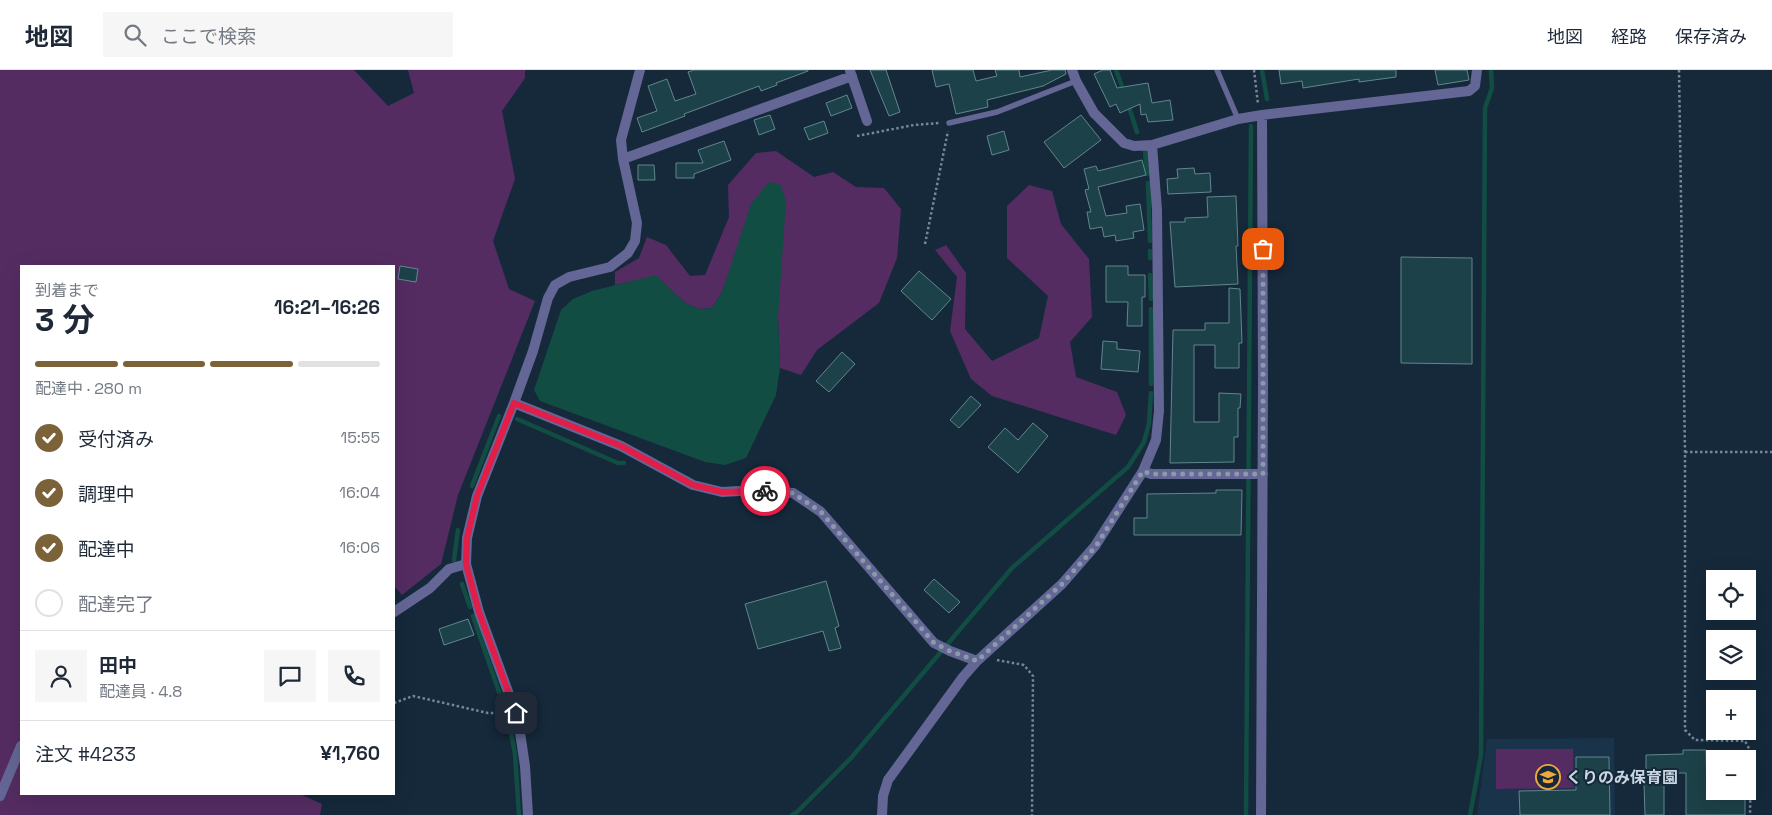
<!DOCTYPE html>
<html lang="ja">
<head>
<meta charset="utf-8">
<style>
	:root { --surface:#fff; --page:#f6f6f7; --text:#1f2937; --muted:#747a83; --line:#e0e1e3; --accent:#7c6239 }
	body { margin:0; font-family:"Space Grotesk","Noto Sans JP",sans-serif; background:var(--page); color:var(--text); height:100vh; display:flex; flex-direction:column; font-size:19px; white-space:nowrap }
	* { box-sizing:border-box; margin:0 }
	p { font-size:16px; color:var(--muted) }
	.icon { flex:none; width:28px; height:28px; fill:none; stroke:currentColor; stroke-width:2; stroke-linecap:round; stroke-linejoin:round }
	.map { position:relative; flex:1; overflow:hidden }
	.side { position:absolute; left:20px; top:195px; width:375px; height:530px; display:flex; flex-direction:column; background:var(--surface); border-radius:0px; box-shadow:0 5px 20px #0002 }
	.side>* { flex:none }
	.buttons { position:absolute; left:1706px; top:500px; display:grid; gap:10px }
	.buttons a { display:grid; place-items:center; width:50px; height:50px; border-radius:0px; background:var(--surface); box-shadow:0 5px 20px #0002; font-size:25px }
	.pin { position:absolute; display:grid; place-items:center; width:42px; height:42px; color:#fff; margin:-21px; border-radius:10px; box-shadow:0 2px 8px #0006 }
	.courier { position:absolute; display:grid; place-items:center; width:50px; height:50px; margin:-25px; border:4px solid #e11d48; border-radius:50%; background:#fff; color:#222; box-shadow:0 1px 6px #0007 }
	.summary em { font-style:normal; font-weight:700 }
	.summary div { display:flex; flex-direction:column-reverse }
	.summary { display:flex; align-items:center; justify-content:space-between; height:85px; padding:0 15px }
	h1 { font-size:32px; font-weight:700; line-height:38px }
	.bar { display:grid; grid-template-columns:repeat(4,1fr); gap:8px 5px; align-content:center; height:60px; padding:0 15px }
	.bar i { height:6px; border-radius:4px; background:var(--line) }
	.bar .active { background:var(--accent) }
	.bar p { grid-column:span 4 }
	.line { display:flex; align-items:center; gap:12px; padding:0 15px; border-top:1px solid var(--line) }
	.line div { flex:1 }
	.round { display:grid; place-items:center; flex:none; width:52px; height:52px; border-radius:0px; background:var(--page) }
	ol { padding:0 15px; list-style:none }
	li { display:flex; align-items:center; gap:15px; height:55px }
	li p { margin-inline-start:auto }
	li .icon { padding:5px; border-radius:50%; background:var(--accent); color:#fff; stroke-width:4 }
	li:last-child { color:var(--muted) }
	li i { width:28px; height:28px; border:2px solid var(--line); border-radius:50% }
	header { display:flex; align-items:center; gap:30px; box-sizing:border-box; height:70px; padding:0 25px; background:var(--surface); border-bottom:1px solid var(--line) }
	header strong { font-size:24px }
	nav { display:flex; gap:28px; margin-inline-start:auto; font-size:18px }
	.search { width:350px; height:45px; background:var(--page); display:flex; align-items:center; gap:12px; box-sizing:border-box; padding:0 18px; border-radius:0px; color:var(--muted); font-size:19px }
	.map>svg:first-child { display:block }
	.built { fill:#19334a }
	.green { fill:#542c62 }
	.water { fill:#114d42 }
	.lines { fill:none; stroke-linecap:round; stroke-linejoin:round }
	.stream { stroke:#114d42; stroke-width:4.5 }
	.building { fill:#1d4148; stroke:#61868e }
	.path { stroke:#778796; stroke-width:2.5; stroke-dasharray:2.5 2.5; stroke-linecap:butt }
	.lane { stroke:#646695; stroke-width:5.5 }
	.street { stroke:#646695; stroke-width:10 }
	.done { stroke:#8b9aa8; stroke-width:5; stroke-dasharray:0 9 }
	.route { stroke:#e11d48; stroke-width:6 }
	.labels { text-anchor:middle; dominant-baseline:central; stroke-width:4; stroke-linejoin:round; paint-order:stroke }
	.poi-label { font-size:16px; font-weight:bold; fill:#cad7e3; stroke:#15293b; text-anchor:start }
</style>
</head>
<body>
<header>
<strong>地図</strong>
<div class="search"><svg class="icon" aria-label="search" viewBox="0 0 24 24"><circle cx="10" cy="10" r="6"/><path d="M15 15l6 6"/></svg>ここで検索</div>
<nav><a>地図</a><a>経路</a><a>保存済み</a></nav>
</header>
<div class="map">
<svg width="1772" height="745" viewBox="0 0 1772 745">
	<rect width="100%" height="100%" fill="#15293b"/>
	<!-- built -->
	<path class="built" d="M1614,668L1615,745H1477L1487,669Z"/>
	<!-- green -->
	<path class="green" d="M0,0H354L388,36L414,23L408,0H525V8L502,41L515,109L493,171L509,219L535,231L458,425L441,494L402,525L394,516V196H21V724H300L322,734L320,745H0Z
		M776,81L814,107L833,102L856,117L884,118L901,139L897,188L879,233L817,280L801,305L780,298L778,247L722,222L712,238L700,239L685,233L656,206L615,215V202L639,188L647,167L666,175L690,206L705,205L729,147L728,115L756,83Z
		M1029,115L1052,121L1061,154L1089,189L1092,247L1070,272L1076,307L1117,322L1126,345L1116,365L992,326L971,309L950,261L957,207L935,180L946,175L966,203L965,259L992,291L1039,268L1048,226L1007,188V136Z
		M1496,679H1573L1574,718L1496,719Z"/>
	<!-- water -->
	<path class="water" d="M769,112L780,114L786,131L778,247L780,298L776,325L746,388L725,395L705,392L540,331L534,320L561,240L573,229L592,221L656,205L685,233L700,239L712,238L722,222L751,134Z"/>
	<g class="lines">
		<!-- stream -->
		<path class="stream" d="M1116,0L1124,22
			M1262,0L1267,29
			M1128,34L1137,62
			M1145,81L1147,104
			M1148,113L1150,171
			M1150,181V188
			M1150,205L1151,229
			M1151,239V314
			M517,349L618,393H624
			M472,416L499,346
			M454,490L458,460
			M462,514L470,537
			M473,546L499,622
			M502,632L505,639
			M508,647L515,684L519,745
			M792,745L797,742L851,688L1012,498L1128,397L1144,372L1149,353L1151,323
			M1246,745L1251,56
			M1470,745L1481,685L1485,38L1492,18L1491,0"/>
	</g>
	<!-- building -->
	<path class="building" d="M694,0H808V1L776,13L777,15L761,21L759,16L684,44L685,46L642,62L637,48L657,41L648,16L667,9L675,31L696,24L688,2Z
		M870,0H886L900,42L889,46Z
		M932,0H973L976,11L997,6L995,0H1019L1020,7L1052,0H1065L1066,4L1043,16L987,30L988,37L956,44L949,14L936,17Z
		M1103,0H1110L1117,18L1148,13L1152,33L1170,30L1173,50L1148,52L1146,44L1141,45L1140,34L1120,43L1116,34L1110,37L1094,4Z
		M1279,0H1396V7L1359,12V9L1303,18L1302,11L1281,14Z
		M1435,0H1467L1469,10L1438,15Z
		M847,25L852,38L831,46L826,33Z
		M770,45L775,59L759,65L754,50Z
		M1081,45L1101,70L1064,98L1044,72Z
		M824,51L828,63L809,70L804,58Z
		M1004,61L1009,80L992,85L987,66Z
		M724,71L731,90L694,104V108H676V93H703L698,80Z
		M1142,90L1146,105L1098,117L1106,146L1127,143L1126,136L1140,134L1144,160L1133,162L1134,168L1116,171L1115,165L1104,167L1102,157L1090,159L1087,142H1091L1085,120L1089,119L1084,99L1096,96L1098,101Z
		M638,95H654L655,110H638Z
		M1194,98L1195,104L1210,103L1211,122L1168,124L1167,109L1178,108L1177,99Z
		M1236,126L1238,176H1236L1238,214L1175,217L1170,152H1185V148L1208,147L1207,127Z
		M1401,187L1472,188V294L1401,293Z
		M400,196L418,199L416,212L398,209Z
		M1106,196H1128V205H1145V227H1142V256H1127L1128,232H1106Z
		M919,201L951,229L932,250L901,221Z
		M1229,218L1240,219L1242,273H1239V298H1215V275H1194V352H1219V323L1241,324L1240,338H1238V367H1234V392L1170,393L1173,260H1205V253H1229Z
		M1103,271L1117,272V279L1140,281L1138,302L1101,299Z
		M842,282L855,294L829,322L816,311Z
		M971,326L981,335L959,358L950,350Z
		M1033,353L1048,366L1018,403L988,377L1005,358L1018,370Z
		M1216,420H1242L1241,465H1134V448H1147V424L1216,423Z
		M934,509L960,532L949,543L924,520Z
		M826,511L839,556L835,558L841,578L829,581L823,561L758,579L745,534Z
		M468,549L474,565L444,575L439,559Z
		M1683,680H1706L1707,721H1745V745H1686V703H1664V745H1645L1644,713H1646V685L1683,684Z
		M1576,687H1609L1610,745H1520L1519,721L1576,720Z"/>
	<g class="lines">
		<!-- path -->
		<path class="path" d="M1254,0L1258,34
			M1679,0L1685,382V660L1695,670L1745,671L1751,682L1750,745
			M857,66L914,55L939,53
			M925,174L948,61
			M1685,382H1772
			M997,590L1024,595L1033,606L1032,745
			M394,633L413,626L488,643H504"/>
		<!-- lane -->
		<path class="lane" d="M1217,0L1238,49
			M949,53L997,42L1076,11"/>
		<!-- street -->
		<path class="street" d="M1072,0L1076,11L1094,43L1124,73L1134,76L1152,75L1238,49L1262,45L1469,21L1475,16L1477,0
			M850,1L867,51
			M623,89L852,6
			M514,333L621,376L693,415L722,422L756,420L793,423L821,442L934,573L950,581L977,591
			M1143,401L1151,404H1263
			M394,542L430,518L449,499L466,494
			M0,726L21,676
			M528,745L525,696L518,649L479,542L466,494L467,468L477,426L514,333L533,281L548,228L555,215L569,207L610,197L628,183L635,171L637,153L623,89L621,70L640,0
			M882,745L883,726L888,710L963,607L977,591L1062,514L1095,476L1143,401L1156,370L1159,341L1157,140L1152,75
			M1261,745L1263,313L1262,45"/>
	</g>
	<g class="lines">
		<!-- done -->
		<path class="done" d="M765,421L793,423L821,442L934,573L950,581L977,591L1062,514L1096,476L1143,401L1151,404H1263V179"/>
		<!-- route -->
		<path class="route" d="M516,643L479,542L466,494L467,468L477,426L514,333L621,376L693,415L722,422L765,421"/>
	</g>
	<!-- icons -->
	<defs>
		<symbol id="school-ring" viewBox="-11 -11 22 22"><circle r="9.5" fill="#15293b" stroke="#eea83c" stroke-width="1.5"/><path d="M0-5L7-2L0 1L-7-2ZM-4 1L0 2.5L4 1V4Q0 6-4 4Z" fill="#eea83c"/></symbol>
	</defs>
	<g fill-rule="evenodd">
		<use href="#school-ring" x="1534" y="693" width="28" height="28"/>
	</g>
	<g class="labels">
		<!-- poi labels -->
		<g class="poi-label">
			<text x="1566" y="707">くりのみ保育園</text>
		</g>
	</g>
</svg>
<div class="buttons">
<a><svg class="icon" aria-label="locate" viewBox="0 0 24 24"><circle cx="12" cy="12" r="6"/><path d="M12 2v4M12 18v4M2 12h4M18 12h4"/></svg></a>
<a><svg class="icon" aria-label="layers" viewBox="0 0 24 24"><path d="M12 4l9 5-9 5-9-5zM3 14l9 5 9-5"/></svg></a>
<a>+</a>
<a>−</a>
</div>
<div class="pin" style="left:1263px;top:179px;background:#ea580c"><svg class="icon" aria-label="bag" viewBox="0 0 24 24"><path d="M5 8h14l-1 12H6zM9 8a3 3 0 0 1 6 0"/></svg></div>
<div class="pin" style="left:516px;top:643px;background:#1f2937"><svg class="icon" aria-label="home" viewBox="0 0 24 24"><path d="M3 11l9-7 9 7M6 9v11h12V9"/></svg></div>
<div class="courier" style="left:765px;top:421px"><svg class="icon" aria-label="bike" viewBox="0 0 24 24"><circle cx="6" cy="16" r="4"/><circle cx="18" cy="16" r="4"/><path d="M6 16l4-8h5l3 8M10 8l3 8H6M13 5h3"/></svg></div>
<section class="side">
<div class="summary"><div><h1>3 分</h1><p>到着まで</p></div><em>16:21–16:26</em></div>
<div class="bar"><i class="active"></i><i class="active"></i><i class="active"></i><i></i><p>配達中 · 280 m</p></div>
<ol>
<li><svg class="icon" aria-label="check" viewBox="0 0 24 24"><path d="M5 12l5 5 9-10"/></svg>受付済み<p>15:55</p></li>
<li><svg class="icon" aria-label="check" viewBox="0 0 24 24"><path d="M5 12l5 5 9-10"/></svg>調理中<p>16:04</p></li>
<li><svg class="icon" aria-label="check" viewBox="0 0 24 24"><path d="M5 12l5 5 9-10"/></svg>配達中<p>16:06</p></li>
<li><i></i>配達完了</li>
</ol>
<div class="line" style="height:90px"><a class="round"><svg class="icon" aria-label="person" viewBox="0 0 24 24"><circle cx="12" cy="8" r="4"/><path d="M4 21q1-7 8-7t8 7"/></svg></a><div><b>田中</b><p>配達員 · 4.8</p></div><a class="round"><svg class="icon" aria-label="chat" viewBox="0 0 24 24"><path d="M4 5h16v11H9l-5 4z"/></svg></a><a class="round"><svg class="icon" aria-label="phone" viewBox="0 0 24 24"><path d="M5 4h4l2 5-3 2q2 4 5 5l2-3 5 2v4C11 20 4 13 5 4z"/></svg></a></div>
<div class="line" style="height:65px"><div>注文 #4233</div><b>¥1,760</b></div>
</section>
</div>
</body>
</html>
